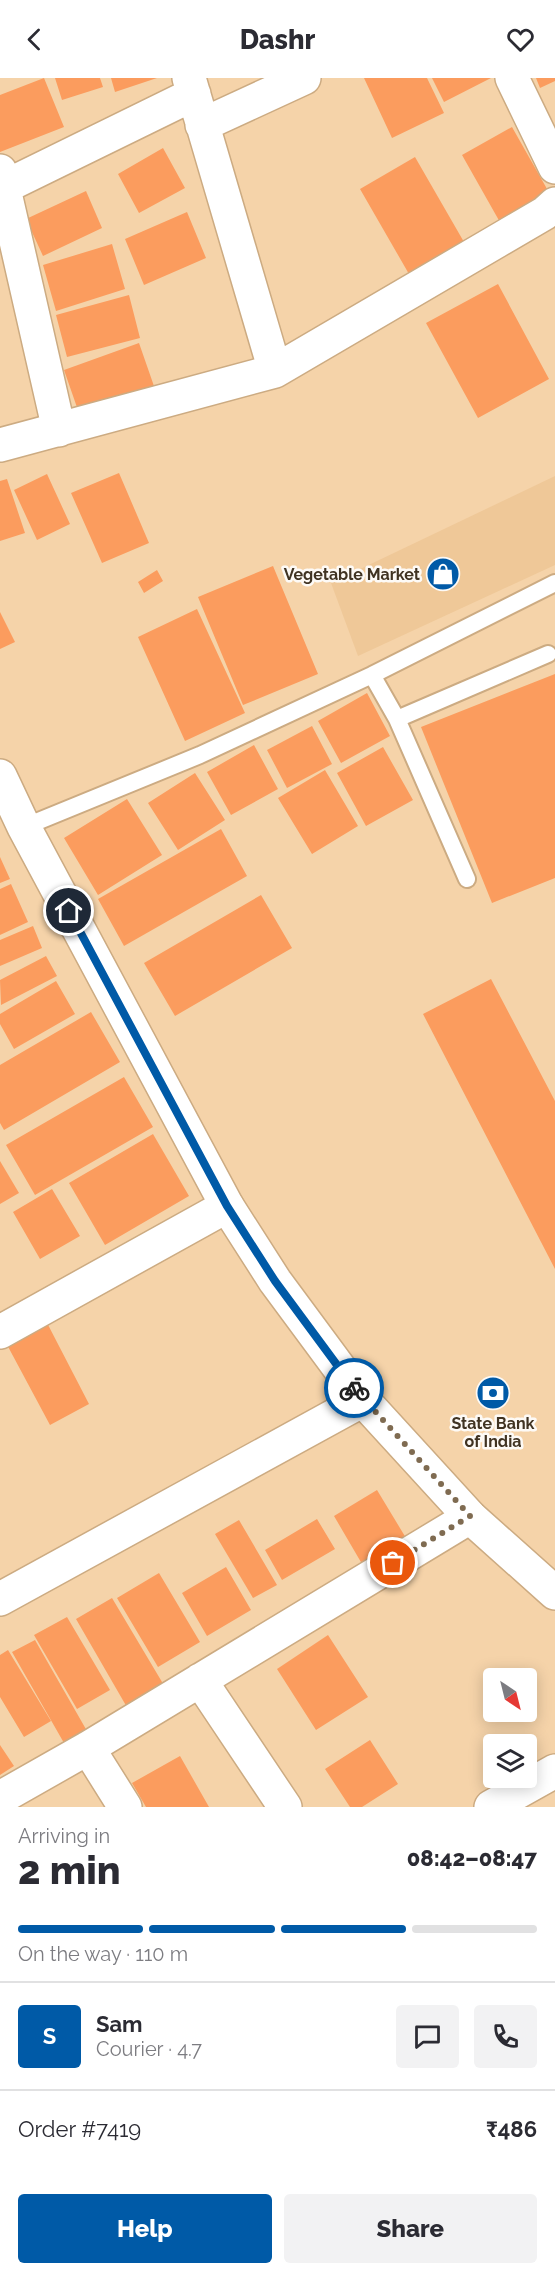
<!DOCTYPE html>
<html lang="en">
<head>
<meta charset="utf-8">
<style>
	:root { --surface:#fff; --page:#f2f2f3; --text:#2b2b33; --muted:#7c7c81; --line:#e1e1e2; --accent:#005aa7 }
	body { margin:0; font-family:Raleway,sans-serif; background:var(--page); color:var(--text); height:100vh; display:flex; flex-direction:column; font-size:22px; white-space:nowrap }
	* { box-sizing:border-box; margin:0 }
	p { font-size:20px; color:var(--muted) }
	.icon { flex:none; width:33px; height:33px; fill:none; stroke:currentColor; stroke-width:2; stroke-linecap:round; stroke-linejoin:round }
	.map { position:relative; height:1729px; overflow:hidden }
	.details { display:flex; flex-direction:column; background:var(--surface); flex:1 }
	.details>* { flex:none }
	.needle { width:39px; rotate:145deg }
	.buttons { position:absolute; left:483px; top:1590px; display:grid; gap:12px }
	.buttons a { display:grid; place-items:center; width:54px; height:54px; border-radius:6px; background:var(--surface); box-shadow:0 3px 15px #0003; font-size:30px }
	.pin { position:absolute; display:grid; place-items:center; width:51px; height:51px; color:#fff; margin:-26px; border:3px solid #fff; border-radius:50%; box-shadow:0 2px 6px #0007 }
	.courier { position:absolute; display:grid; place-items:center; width:60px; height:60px; margin:-30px; border:4px solid #005aa7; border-radius:50%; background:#fff; color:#222; box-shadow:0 2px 8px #0007 }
	.headline em { font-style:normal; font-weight:800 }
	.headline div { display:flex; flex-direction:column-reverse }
	.headline { display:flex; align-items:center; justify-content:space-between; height:102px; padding:0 18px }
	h1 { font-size:39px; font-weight:800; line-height:45px }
	.bar { display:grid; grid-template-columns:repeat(4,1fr); gap:9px 6px; align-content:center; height:72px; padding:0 18px }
	.bar i { height:8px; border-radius:4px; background:var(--line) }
	.bar .active { background:var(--accent) }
	.bar p { grid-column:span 4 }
	.line { display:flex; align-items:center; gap:15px; padding:0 18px; border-top:2px solid var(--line) }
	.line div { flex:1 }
	.round { display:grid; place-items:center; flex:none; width:63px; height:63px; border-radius:6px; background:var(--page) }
	.action { display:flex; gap:12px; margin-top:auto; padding:12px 18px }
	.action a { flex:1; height:69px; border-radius:6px; background:var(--accent); color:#fff; font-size:24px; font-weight:800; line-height:69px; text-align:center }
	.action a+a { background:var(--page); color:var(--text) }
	header { display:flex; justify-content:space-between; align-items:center; height:78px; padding:0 18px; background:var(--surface); font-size:27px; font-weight:800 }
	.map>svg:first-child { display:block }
	.built { fill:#efc898 }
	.building { fill:#fb9c5e }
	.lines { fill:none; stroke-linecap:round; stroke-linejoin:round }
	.service-casing { stroke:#ccab82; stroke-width:20 }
	.minor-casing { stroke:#ccab82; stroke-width:36 }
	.tertiary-casing { stroke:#ccab82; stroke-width:36 }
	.service { stroke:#fff; stroke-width:16 }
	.minor { stroke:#fff; stroke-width:33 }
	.tertiary { stroke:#fff; stroke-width:33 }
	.done { stroke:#7f6b51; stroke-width:6; stroke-dasharray:0 10.8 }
	.route { stroke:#005aa7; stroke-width:8 }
	.labels { text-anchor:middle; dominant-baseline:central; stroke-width:5; stroke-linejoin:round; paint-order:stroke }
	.poi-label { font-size:16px; font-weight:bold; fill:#403322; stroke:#fdfaf6; text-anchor:end }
</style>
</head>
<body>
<header><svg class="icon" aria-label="back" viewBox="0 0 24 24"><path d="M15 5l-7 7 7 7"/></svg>Dashr<svg class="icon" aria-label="heart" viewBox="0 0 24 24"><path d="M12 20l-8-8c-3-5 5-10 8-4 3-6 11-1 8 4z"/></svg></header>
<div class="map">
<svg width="555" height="1729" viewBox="0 0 555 1729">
	<rect width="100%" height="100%" fill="#f5d3a9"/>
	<!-- built -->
	<path class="built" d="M555,398V487L358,578L331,505Z"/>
	<!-- building -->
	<path class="building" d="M44,0L64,49L0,74V17Z
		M55,0H100L103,9L62,22Z
		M111,0H157L115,14Z
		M364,0H427L444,35L392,60Z
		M432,0H491L444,24Z
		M536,0H555V3L540,10Z
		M512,49L551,118L501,146L462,77Z
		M163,70L185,110L139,135L118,96Z
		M415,79L468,171L413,203L360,111Z
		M86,113L102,150L43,178L26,141Z
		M187,134L206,180L144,207L125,161Z
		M112,166L125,211L56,233L43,187Z
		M498,206L549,301L478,340L426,245Z
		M129,217L140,260L67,279L56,237Z
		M139,265L155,311L80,338L64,292Z
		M119,395L149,465L102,485L71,415Z
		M47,396L70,446L37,462L14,412Z
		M7,401L25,455L0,463V403Z
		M273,488L318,596L243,627L198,519Z
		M157,492L163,503L144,515L138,504Z
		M197,531L245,635L185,663L138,559Z
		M0,534L15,564L0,571Z
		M555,596V800L492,825L421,649Z
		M367,615L390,658L341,685L318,643Z
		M312,648L332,686L287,710L267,672Z
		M254,667L278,711L231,737L207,694Z
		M383,669L413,722L366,748L337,695Z
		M325,692L358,748L312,776L278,720Z
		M195,695L225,742L178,772L148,725Z
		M127,721L162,777L98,817L64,760Z
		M221,751L247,798L124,868L98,821Z
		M0,779L10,801L0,805Z
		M11,806L28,844L0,857V811Z
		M261,817L292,870L175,938L144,885Z
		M33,848L42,870L0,888V862Z
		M46,878L57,898L1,927L0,902Z
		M491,901L555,1023V1191L423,936Z
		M56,903L75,936L14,971L0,946V936Z
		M91,934L120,984L4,1052L0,1045V987Z
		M124,999L153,1049L35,1117L6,1067Z
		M153,1056L189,1118L105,1167L69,1105Z
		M0,1083L19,1115L0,1126Z
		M52,1111L80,1158L40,1181L13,1134Z
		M45,1241L89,1326L50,1347L5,1263Z
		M377,1412L409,1465L365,1491L334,1438Z
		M317,1441L335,1471L282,1502L265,1472Z
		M239,1442L277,1507L253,1520L215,1456Z
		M226,1489L251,1532L207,1558L182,1515Z
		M159,1495L200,1564L158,1589L117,1520Z
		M112,1520L165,1609L128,1631L76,1541Z
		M67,1539L110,1612L77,1631L34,1557Z
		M328,1557L368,1619L316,1652L277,1591Z
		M35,1562L87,1653L64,1665L12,1574Z
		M8,1572L51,1643L24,1659L0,1619V1577Z
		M370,1662L398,1706L362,1729H350L325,1691Z
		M0,1667L14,1688L0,1697Z
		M180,1678L209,1729H146L132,1705Z"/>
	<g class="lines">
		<defs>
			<path id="service" d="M372,597L397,641L467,801
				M397,641L548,576
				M24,749L200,677L372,597L555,505"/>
			<path id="minor" d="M189,0L275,293
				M512,0L555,89
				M202,47L304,0
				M0,93L59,352
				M0,111L194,16
				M0,367L275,293L545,135L555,126
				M0,1254L227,1128
				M0,1521L363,1322
				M200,1602L285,1729
				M88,1670L125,1729
				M0,1720L88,1670L470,1439
				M491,1729L555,1693"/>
			<path id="tertiary" d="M0,698L24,749L227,1128L275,1203L363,1322L470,1439L555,1515"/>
		</defs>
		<!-- service casing -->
		<use href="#service" class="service-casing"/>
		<!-- minor casing -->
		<use href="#minor" class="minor-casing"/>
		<!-- tertiary casing -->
		<use href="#tertiary" class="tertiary-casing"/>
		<!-- service -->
		<use href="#service" class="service"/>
		<!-- minor -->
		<use href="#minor" class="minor"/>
		<!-- tertiary -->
		<use href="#tertiary" class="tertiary"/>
	</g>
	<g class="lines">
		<!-- done -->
		<path class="done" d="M354,1310L470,1438L393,1485"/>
		<!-- route -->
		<path class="route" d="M69,833L227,1128L275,1203L354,1310"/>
	</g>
	<!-- icons -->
	<defs>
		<symbol id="shop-disc" viewBox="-11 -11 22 22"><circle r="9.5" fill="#005aa7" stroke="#fdfaf6"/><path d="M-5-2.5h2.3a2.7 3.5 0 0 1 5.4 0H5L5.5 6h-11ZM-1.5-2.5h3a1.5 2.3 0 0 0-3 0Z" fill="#fff"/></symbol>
		<symbol id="bank-disc" viewBox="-11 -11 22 22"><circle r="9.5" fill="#005aa7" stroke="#fdfaf6"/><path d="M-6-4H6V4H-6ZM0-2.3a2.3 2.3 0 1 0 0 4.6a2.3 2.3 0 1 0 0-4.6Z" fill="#fff"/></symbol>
	</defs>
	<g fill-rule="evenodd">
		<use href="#shop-disc" x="424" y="477" width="38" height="38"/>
		<use href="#bank-disc" x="474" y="1296" width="38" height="38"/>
	</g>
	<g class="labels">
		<!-- poi labels -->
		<g class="poi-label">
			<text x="420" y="496">Vegetable Market</text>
			<text x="493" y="1345" text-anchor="middle">State Bank<tspan x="493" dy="18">of India</tspan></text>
		</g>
	</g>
</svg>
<div class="buttons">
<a><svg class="needle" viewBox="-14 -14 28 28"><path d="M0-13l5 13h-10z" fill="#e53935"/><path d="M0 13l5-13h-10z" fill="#7c7c81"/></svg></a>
<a><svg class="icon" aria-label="layers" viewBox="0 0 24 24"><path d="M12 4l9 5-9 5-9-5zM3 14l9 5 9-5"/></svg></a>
</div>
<div class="pin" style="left:393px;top:1485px;background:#ea580c"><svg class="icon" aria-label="bag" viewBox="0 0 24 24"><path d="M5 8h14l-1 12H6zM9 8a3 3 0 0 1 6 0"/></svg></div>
<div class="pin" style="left:69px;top:833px;background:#1f2937"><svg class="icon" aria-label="home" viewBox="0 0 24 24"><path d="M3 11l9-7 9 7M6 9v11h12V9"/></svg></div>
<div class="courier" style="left:354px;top:1310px"><svg class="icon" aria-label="bike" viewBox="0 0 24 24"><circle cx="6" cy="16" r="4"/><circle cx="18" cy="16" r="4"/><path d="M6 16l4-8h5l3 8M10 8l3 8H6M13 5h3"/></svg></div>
</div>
<section class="details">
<div class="headline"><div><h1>2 min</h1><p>Arriving in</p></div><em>08:42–08:47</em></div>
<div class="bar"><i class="active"></i><i class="active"></i><i class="active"></i><i></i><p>On the way · 110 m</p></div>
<div class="line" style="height:108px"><b class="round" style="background:var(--accent);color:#fff">S</b><div><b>Sam</b><p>Courier · 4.7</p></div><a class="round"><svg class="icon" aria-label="chat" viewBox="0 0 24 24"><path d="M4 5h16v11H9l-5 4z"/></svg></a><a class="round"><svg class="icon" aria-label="phone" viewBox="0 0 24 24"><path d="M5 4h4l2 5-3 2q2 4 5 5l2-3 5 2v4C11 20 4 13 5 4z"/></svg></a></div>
<div class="line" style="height:78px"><div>Order #7419</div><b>₹486</b></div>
<div class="action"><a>Help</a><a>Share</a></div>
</section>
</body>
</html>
